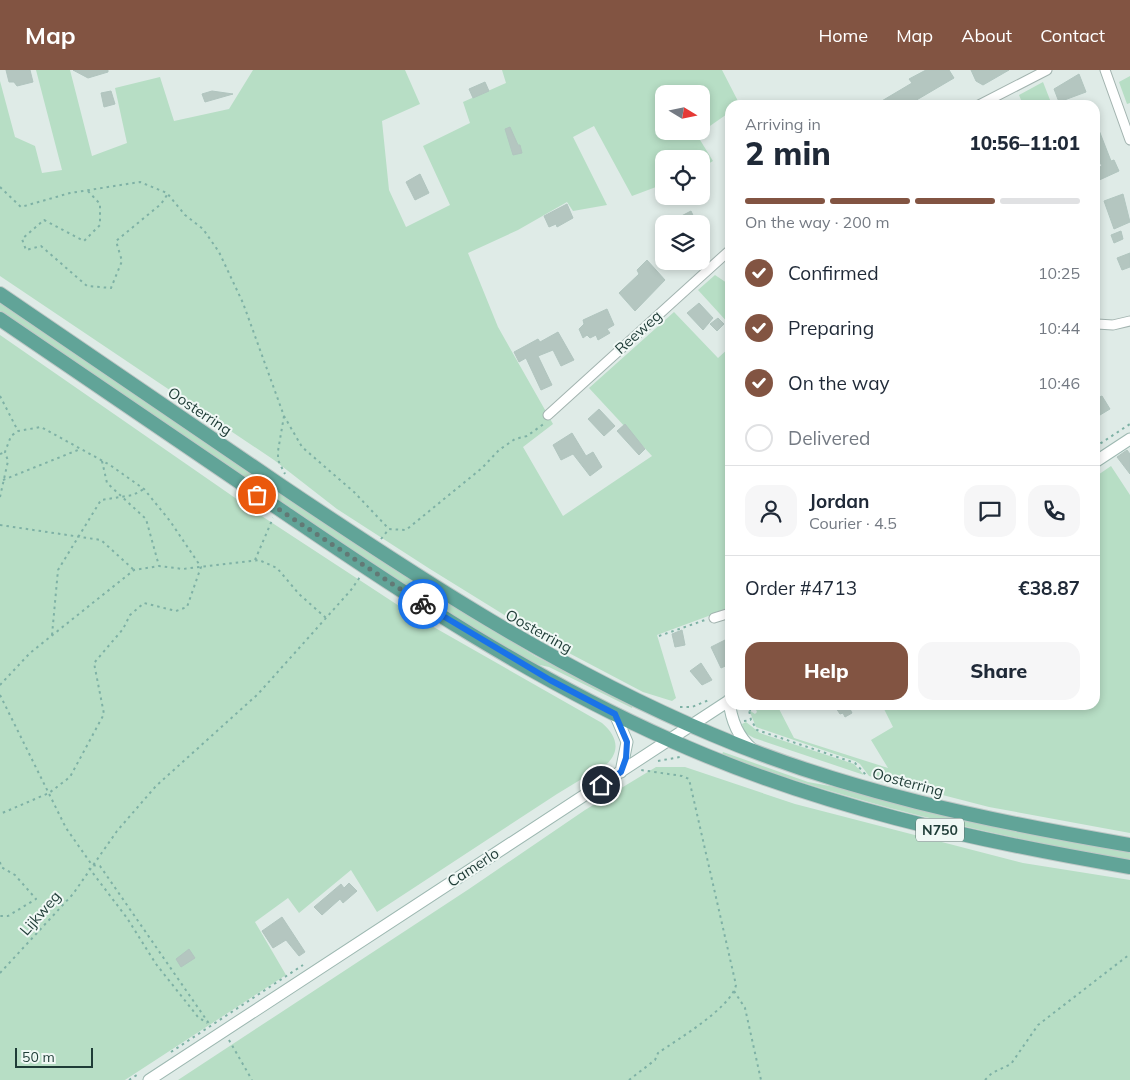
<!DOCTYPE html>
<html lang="en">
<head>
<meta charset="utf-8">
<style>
	:root { --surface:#fff; --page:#f6f6f7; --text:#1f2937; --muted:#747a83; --line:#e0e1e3; --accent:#825442 }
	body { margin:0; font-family:Mulish,sans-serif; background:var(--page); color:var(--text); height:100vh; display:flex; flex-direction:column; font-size:19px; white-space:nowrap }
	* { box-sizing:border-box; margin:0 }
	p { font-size:16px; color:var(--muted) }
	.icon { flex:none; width:28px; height:28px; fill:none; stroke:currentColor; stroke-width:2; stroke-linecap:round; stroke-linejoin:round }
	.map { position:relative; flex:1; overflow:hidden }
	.side { position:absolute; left:725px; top:30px; width:375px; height:610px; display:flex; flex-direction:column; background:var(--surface); border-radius:15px; box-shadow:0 2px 8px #0003 }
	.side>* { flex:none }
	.needle { width:32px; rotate:100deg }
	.tools { position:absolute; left:655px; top:15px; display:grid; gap:10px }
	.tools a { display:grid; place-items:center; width:55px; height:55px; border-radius:10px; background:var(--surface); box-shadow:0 2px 8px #0003; font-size:25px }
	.scale { position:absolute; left:15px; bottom:12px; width:78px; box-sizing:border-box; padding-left:5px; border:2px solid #1f3c37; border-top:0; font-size:14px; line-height:18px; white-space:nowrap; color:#1f3c37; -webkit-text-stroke:4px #f0f8f5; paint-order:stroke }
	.pin { position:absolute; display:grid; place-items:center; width:42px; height:42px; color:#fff; margin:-21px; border:2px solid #fff; border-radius:50%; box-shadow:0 1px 5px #0007 }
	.courier { position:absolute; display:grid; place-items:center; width:50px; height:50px; margin:-25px; border:4px solid #1a73e8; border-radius:50%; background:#fff; color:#222; box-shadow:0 1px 6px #0007 }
	.overview em { font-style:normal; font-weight:800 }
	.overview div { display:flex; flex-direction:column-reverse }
	.overview { display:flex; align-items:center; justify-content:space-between; height:85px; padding:0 20px }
	h1 { font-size:32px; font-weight:800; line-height:38px }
	.bar { display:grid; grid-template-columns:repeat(4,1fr); gap:8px 5px; align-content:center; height:60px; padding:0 20px }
	.bar i { height:6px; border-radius:4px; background:var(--line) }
	.bar .current { background:var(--accent) }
	.bar p { grid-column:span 4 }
	.line { display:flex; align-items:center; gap:12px; padding:0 20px; border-top:1px solid var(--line) }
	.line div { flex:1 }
	.round { display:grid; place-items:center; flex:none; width:52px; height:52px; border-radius:15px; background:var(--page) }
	ol { padding:0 20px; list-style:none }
	li { display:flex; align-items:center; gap:15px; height:55px }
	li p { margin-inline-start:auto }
	li .icon { padding:5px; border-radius:50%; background:var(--accent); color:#fff; stroke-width:4 }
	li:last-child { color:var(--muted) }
	li i { width:28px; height:28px; border:2px solid var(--line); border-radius:50% }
	.action { display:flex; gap:10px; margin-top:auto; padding:10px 20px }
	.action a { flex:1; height:58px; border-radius:15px; background:var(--accent); color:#fff; font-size:20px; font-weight:800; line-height:58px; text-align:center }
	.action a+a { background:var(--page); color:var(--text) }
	header { display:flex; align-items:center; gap:30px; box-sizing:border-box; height:70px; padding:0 25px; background:var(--accent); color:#fff }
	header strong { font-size:24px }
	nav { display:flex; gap:28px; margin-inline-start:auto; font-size:18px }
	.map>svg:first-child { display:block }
	.green { fill:#b7dec5; fill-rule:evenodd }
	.building { fill:#b4c6c0; stroke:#b1c5bf }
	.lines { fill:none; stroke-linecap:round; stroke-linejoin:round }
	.minor-casing { stroke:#a2b3af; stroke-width:11 }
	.secondary-casing { stroke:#9db8b1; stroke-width:13 }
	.primary-casing { stroke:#c0c8c7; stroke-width:16 }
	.path { stroke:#7eb1a5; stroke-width:2; stroke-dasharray:2.5 4; stroke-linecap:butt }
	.minor { stroke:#fff; stroke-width:9 }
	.secondary { stroke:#fff; stroke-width:11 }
	.primary { stroke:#61a498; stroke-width:14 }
	.done { stroke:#627975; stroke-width:5; stroke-dasharray:0 9 }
	.route { stroke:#1a73e8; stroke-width:6 }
	.labels { text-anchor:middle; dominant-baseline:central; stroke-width:4; stroke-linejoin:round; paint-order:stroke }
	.shield { fill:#f0f8f5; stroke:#5e7470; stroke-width:1 }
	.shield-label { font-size:14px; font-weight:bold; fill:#1f3c37 }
	.street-label { font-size:15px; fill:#1f3c37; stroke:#f0f8f5 }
</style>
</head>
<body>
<header>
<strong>Map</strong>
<nav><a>Home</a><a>Map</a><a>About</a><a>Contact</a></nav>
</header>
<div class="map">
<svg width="1130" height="1010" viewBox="0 0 1130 1010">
	<rect width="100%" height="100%" fill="#dfebe7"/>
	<!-- green -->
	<path class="green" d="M36,0H70L92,86L127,73L115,18L160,7L174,51L229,39L253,0H405L420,34L382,51L389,120L406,157L450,135L423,76L470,53L463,32L506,13L502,0H722L740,35H730V42L697,65L713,91L701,98V89H664V114L632,126L594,56L573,67L607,135L573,141L567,132L518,160L468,183L498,257L553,354L523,377L563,446L652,386L589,318L674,242L718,288L730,277V538L657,565L676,628L672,631L643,622L548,572L430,499L337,439L274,390L0,206V11L15,67L35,76L42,103L62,100ZM664,24H701V61H664Z
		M1130,6V33L1127,34L1119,12Z
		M1043,12L1052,35H1023L1019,25Z
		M715,205L730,215V255L698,220Z
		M0,232L415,512L535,586L633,635L632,638L549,597L531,593L416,524L0,242Z
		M0,265L254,441L416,547L602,653C616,665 621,679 608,693L557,724L377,842L351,800L299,843L288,828L255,852L286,905L125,1010H0Z
		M1111,396L1130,425V763L989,737L869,706L860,694L855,691L756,657L749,640L755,644L757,642L754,635H777L794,668L888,698L871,670L893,657L882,635H1095V407Z
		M746,652L760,663L854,694L864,705L754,668L745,663L742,654Z
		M723,682L808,712L846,719L940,745L994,757L1130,781V790C991,765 855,734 722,685Z
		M656,697H685L795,734L1023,793L1130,810V1010H178L469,819L585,740Z"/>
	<!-- building -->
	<path class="building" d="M6,0H30L33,12L17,16L14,12H9Z
		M73,0H108V2L88,8Z
		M926,0H949L954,8L908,35H875L912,13L909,9Z
		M971,0H1009L983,15L976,11Z
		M1079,4L1086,22L1059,32L1054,19Z
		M485,12L489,21L473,28L469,19Z
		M111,21L115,34L104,37L101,23Z
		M212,21L233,24L205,32L202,24Z
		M1095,50L1111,91L1114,90L1119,101L1095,112V99L1102,96L1095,83Z
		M510,57L518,75H520L522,83L513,85L505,59Z
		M420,104L429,123L415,130L406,112Z
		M1123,124L1130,152L1114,159L1104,131Z
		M567,134L573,148L557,157L556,154L549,157L544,146Z
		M691,141L697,154H666Z
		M1121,161L1123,169L1114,173L1111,165Z
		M1130,183V197L1122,200L1117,188Z
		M647,190L665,210L635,241L619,223L639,204L637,200Z
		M699,233L713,248L703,260L687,243Z
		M607,239L614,255L607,259L610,263L598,270L596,265L590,268L587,265L583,268L579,259L584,254L583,250Z
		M718,248L724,254L717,261L710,254Z
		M558,262L574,290L561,296L553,280L538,286L552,315L541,320L526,288L519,292L514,282L538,269L540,272Z
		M1102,326L1110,339L1095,348V329Z
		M599,339L615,356L604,366L588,349Z
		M625,354L645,379L639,385L617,361Z
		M572,363L586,386L593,382L602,397L590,406L573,384L561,390L553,375Z
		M1127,380L1130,384V404L1117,387Z
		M682,560L685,575L675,577L672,564Z
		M725,570L730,580V594L721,598L711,577Z
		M701,593L712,610L702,615L690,601Z
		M834,635H858L850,639L852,643L845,647L843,643L840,644Z
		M349,813L357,821L343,833L340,829L322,845L314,837L341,814L344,818Z
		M282,847L305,882L299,886L286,870L273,878L262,861Z
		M189,879L195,888L181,897L176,889Z"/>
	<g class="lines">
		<defs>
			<path id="minor" d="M1105,0L1130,70
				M979,35L1047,0
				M1097,254L1113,255L1130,251
				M548,345L730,180
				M714,548L730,543"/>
			<path id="secondary" d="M1095,392L1130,369
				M729,630C731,650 737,666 752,679
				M615,644L627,672L621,702
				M149,1010L730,630"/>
			<path id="primary" d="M0,224C93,288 187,351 280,415C418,508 557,599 711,664C844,721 988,751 1130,775
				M0,249C95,314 190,379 285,443C408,527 533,609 670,670C816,736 973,770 1130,797"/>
		</defs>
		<!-- minor casing -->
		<use href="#minor" class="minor-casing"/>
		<!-- secondary casing -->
		<use href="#secondary" class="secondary-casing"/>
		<!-- primary casing -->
		<use href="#primary" class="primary-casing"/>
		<!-- path -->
		<path class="path" d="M0,117L21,137L70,123L140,112L167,123L185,145L203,159L219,182L243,233L284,346L302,377L354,422L389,459L406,460L482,398L499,380L515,369L527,366L545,353
			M88,121L100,134V155L84,171L44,150L22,169L26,180L41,176L87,216L111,218L122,191L116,171L161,134L167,125
			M0,326L18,361
			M284,346L278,381V390L285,404
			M1095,377L1130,354
			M0,384L5,382
			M102,391L107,413L146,449L159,496
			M3,410L78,380
			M0,427L8,391L5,382L11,366L18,361L41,357L110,395L144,419L170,451L201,497L187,537L176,541L144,533L130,545L123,559L94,593L104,644L70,707L49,723L0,744
			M0,455L101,470L134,500
			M381,469L389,459
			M255,490L273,448
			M52,565L58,500L101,430L133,425L144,419
			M659,566L705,550
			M0,615L30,583L134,500L159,496L183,499L259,490L277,498L299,524L326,548
			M0,625L66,758L92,795L100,796L210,955
			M748,635L751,650L757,660L855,693L866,705
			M680,637H692L709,630
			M749,639L754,643
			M744,651L751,650
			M658,691L680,687
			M0,792L1,797L15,805L36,829L8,846H0
			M89,798L127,848L156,894L198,947L207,953
			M0,903L73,824L117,761L156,716L258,624L351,520L360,507
			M734,921L745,938L761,1010
			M229,970L252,1010
			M171,982L303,895
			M129,1010L140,1003
			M629,1010L655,990L658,983C678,969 731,938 736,915L689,709L682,706L641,700
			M985,1010L992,1003L1011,994L1038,955L1130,884"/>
		<!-- minor -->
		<use href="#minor" class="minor"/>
		<!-- secondary -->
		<use href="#secondary" class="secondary"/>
		<!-- primary -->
		<use href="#primary" class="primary"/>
	</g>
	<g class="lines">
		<!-- done -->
		<path class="done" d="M257,425L423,534"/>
		<!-- route -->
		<path class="route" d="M423,534L550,610L615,644L627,672L626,688L621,702L601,715"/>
	</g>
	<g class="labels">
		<!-- shield labels -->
		<rect class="shield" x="916" y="748.5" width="48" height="23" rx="4"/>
		<g class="shield-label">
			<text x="940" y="760">N750</text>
		</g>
		<!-- street labels -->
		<g class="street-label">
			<text transform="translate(638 262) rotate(-42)">Reeweg</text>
			<text transform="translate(200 341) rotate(34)">Oosterring</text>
			<text transform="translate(539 561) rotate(29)">Oosterring</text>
			<text transform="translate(908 712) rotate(15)">Oosterring</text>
			<text transform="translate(473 797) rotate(-33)">Camerlo</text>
			<text transform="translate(40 843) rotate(-49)">Lijkweg</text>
		</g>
	</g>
</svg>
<div class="tools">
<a><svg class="needle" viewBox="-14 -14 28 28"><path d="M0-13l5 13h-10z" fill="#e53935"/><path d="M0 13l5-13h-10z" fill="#747a83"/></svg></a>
<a><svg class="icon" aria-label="locate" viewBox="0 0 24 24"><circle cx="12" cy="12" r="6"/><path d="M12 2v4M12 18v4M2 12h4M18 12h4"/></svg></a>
<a><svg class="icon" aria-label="layers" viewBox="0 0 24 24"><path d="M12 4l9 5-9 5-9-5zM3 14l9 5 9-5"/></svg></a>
</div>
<div class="scale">50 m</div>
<div class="pin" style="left:257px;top:425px;background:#ea580c"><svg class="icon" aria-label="bag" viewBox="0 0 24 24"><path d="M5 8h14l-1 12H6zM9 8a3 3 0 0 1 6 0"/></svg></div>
<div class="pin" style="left:601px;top:715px;background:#1f2937"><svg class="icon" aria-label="home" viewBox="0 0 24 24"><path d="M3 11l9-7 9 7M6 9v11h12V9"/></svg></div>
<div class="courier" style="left:423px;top:534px"><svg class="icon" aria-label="bike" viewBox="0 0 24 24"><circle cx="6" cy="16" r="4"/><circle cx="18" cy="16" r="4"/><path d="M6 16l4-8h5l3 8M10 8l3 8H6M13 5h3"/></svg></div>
<section class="side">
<div class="overview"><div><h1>2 min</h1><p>Arriving in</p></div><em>10:56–11:01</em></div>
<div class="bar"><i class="current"></i><i class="current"></i><i class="current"></i><i></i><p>On the way · 200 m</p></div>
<ol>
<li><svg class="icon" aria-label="check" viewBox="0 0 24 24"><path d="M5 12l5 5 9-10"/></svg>Confirmed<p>10:25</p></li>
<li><svg class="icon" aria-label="check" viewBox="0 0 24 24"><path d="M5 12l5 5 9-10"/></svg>Preparing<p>10:44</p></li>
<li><svg class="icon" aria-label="check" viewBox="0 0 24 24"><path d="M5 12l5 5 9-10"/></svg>On the way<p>10:46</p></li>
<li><i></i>Delivered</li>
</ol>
<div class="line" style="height:90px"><a class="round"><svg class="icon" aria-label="person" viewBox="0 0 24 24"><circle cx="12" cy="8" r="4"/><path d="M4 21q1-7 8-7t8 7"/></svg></a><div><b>Jordan</b><p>Courier · 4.5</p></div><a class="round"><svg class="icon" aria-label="chat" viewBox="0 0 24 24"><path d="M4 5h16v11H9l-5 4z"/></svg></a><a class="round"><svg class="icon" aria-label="phone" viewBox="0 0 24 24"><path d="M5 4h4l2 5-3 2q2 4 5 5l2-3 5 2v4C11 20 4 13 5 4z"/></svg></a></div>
<div class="line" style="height:65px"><div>Order #4713</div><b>€38.87</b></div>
<div class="action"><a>Help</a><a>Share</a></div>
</section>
</div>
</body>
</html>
